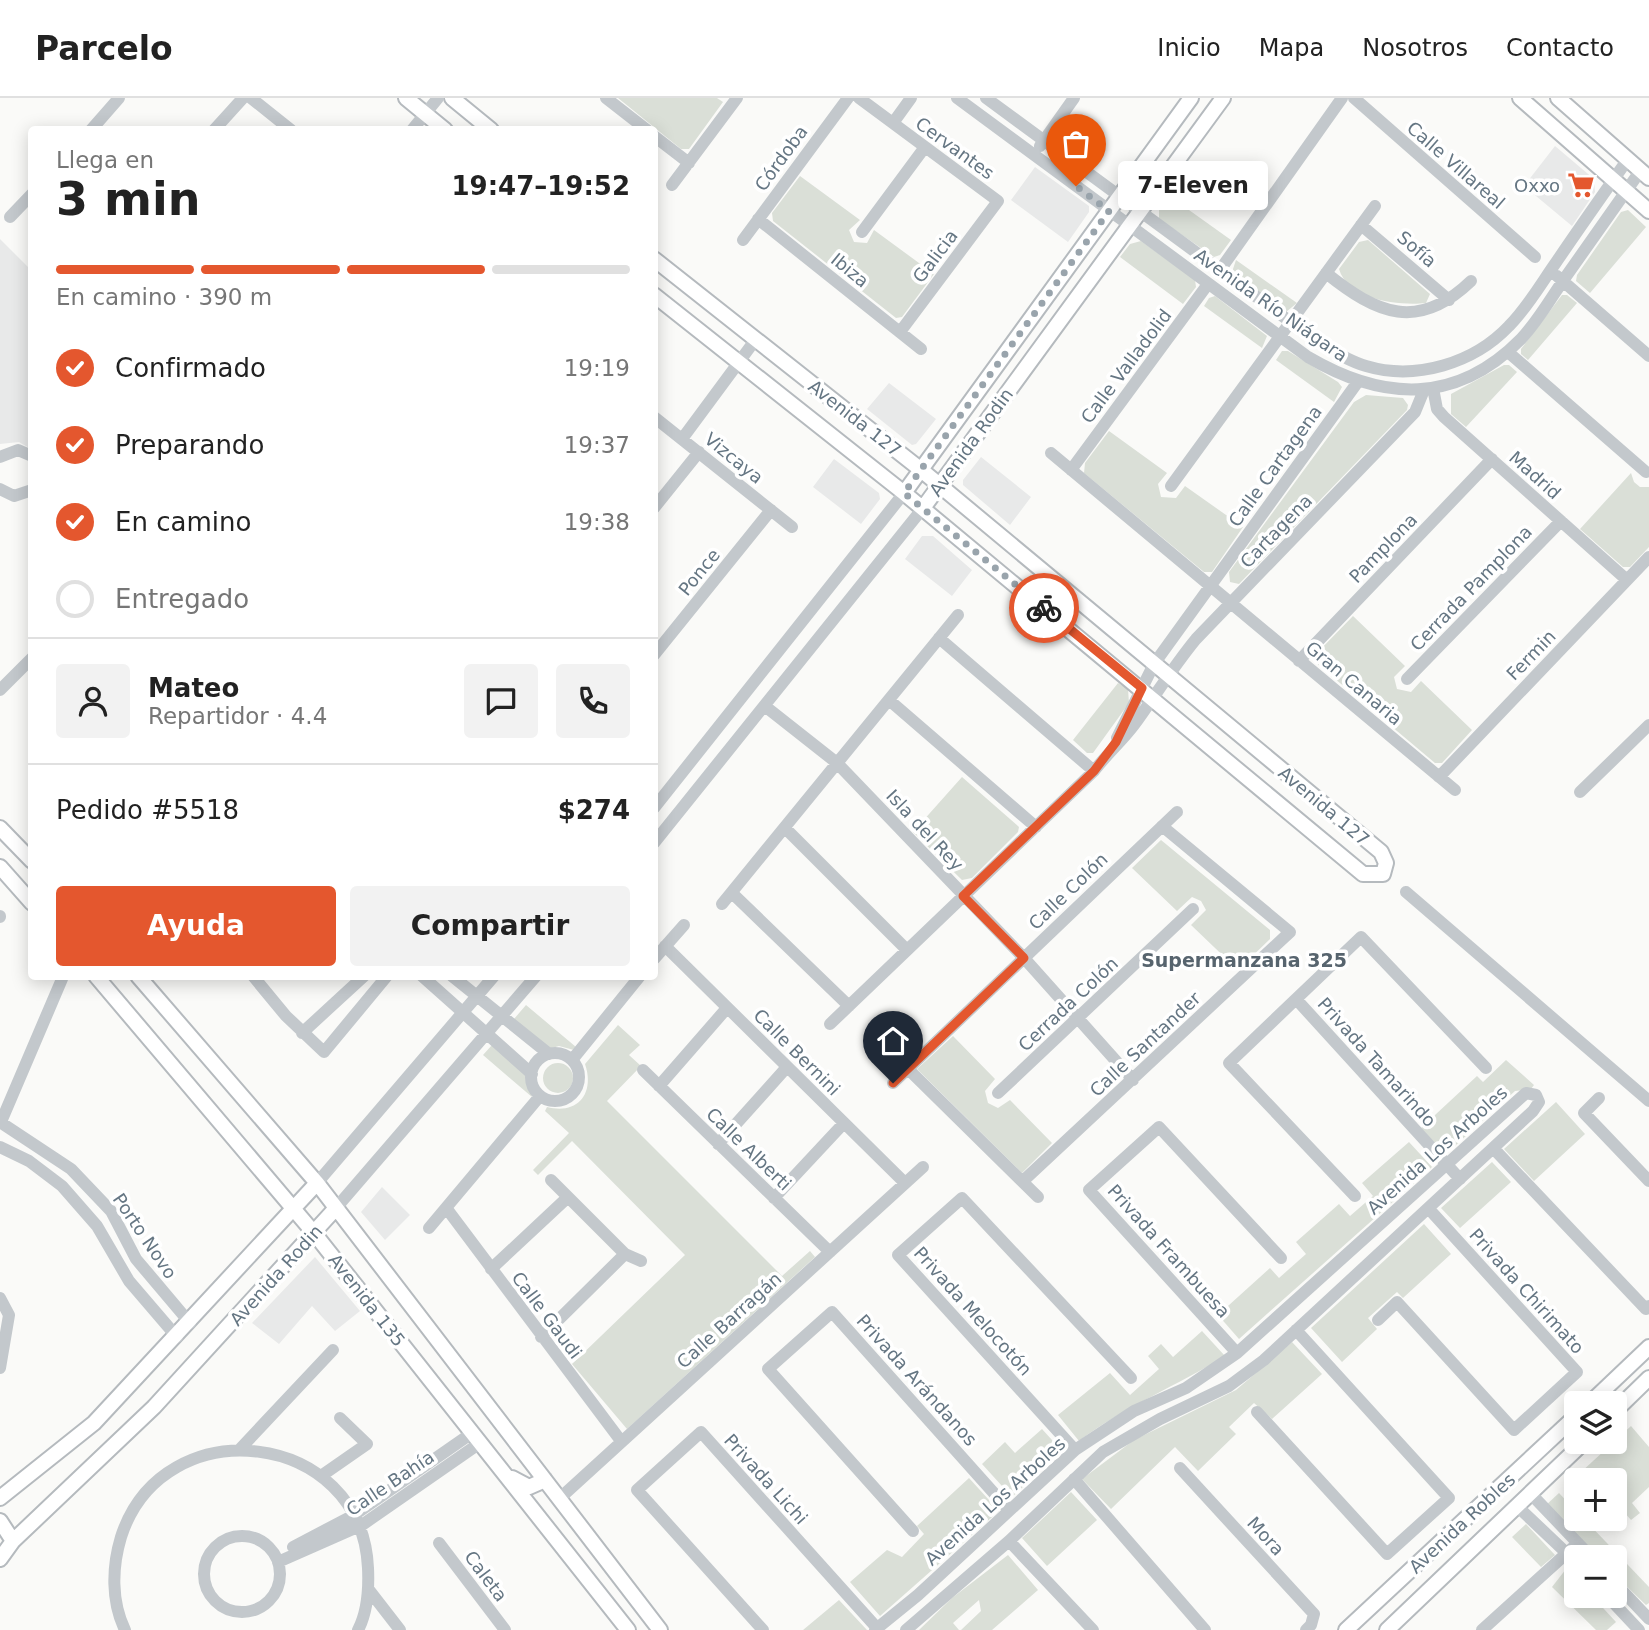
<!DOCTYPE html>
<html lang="es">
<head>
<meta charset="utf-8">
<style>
	:root { --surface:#fff; --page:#f2f2f2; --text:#222; --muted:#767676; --line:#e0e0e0; --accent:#e4572e }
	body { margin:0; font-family:"DejaVu Sans",sans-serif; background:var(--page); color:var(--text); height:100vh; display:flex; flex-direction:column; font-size:26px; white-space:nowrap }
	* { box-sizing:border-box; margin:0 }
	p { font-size:23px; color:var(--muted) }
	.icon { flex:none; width:38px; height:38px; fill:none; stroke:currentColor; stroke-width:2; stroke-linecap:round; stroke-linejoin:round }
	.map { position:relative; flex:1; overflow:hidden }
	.side { position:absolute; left:28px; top:28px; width:630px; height:854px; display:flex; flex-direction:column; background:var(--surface); border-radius:7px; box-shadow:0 4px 18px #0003 }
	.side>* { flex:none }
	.fabs { position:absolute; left:1564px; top:1293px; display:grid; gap:14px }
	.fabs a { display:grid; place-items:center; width:63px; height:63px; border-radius:7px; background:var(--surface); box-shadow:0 4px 18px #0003; font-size:35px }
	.pin { position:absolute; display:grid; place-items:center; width:60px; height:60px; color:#fff; margin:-72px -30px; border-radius:50% 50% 50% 0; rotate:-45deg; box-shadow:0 0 7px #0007 }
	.pin .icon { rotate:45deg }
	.courier { position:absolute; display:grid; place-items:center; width:70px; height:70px; margin:-35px; border:5px solid #e4572e; border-radius:50%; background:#fff; color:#222; box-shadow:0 2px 9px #0007 }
	.bubble { position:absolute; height:49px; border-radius:7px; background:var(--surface); box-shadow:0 4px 18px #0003; font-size:23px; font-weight:800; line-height:49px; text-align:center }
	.headline em { font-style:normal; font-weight:800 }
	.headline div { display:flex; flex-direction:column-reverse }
	.headline { display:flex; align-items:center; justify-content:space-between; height:119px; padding:0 28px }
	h1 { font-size:46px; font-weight:800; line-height:52px }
	.bar { display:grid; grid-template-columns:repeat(4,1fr); gap:10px 7px; align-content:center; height:84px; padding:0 28px }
	.bar i { height:9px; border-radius:5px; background:var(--line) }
	.bar .current { background:var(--accent) }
	.bar p { grid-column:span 4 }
	.line { display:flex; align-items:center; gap:18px; padding:0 28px; border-top:2px solid var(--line) }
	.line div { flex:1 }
	.round { display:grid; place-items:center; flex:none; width:74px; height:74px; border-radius:7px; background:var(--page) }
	ol { padding:0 28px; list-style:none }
	li { display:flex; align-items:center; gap:21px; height:77px }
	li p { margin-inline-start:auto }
	li .icon { padding:7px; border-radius:50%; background:var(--accent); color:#fff; stroke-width:4 }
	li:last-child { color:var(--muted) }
	li i { width:38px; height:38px; border:4px solid var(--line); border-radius:50% }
	.cta { display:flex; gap:14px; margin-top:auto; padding:14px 28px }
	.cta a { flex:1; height:80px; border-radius:7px; background:var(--accent); color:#fff; font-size:28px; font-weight:800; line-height:80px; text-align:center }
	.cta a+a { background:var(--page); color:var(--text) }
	header { display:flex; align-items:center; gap:42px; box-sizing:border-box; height:98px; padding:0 35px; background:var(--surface); border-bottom:2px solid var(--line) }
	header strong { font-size:33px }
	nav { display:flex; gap:38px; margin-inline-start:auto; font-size:24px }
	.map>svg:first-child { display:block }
	.built { fill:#e8e9e9 }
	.green { fill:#dadfd7 }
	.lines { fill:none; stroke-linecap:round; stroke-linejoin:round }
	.major-casing { stroke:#b5babe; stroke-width:18 }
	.minor { stroke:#c3c8cc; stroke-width:12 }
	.major { stroke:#fff; stroke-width:14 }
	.done { stroke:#99a4ac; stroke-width:7; stroke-dasharray:0 12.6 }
	.route { stroke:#e4572e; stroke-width:9 }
	.labels { text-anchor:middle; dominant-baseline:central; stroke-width:7; stroke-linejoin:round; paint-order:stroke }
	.street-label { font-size:18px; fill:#657683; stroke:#fff }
	.poi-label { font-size:18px; fill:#657683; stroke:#fff; text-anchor:end }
	.neighbourhood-label { font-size:19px; font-weight:bold; fill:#57646e; stroke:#fff }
</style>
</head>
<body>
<header>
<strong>Parcelo</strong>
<nav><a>Inicio</a><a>Mapa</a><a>Nosotros</a><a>Contacto</a></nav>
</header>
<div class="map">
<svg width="1649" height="1532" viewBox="0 0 1649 1532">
	<rect width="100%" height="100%" fill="#fafaf8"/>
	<!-- built -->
	<path class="built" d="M1555,48L1594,81L1595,94L1572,128L1524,88Z
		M1035,69L1089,108V114L1068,144L1011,102Z
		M0,141L31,172V351L19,344L0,346Z
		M889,285L936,321L916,346L912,347L867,311Z
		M981,359L1031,399L1010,427L963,387V382Z
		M834,361L879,395L880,401L861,426L813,389Z
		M922,438H933L972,472L952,498L905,461Z
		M382,1089L410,1117L385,1142L361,1114Z
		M315,1159L360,1213L335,1233L312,1208L279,1246L252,1225Z"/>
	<!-- green -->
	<path class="green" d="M618,0H717L723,4L689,51H681Z
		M800,78L860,122L849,132L854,144L867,145L874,132L934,176L902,219L896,220L773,123L772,115Z
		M1168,97L1231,142L1220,157L1214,159L1159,121V110Z
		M1628,112L1646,129L1590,195L1576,183L1577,177L1621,114Z
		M1368,142L1430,196L1426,205C1399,208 1348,202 1339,171L1359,144Z
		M1141,143L1195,182L1196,189L1183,206L1120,159L1130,146Z
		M1236,162L1297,205L1286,214L1232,174Z
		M1562,197H1567L1577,205L1528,262L1521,256V251Z
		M1215,198L1267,238L1262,250L1204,208L1209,200Z
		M1282,253H1288L1338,284L1342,289L1334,304L1276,262Z
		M1504,267H1509L1517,274L1466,329L1451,316V296Z
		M1366,297L1403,300L1408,307L1407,312L1239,486L1230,484L1229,474L1354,304Z
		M1109,333L1167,375L1158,386L1161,399L1176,400L1185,388L1243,429L1212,474H1204L1084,375L1085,365Z
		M1631,375L1634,384L1640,389H1649V449L1630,469H1623L1580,431Z
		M1353,518L1405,568L1394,579L1397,591L1411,594L1421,583L1472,632L1442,665H1435L1315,564V557Z
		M1118,585L1128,591L1129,605L1093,655H1087L1073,642Z
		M962,679L1019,729L1018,734L972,780L962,782L913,734Z
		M1161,742L1270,832V841L1238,872L1191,827L1206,812L1201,803L1192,799L1177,813L1132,770Z
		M526,907L576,949L574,952L559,948L549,951L514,921Z
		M618,927L640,947L629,957L641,968L607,1003L782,1178L810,1153L815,1159L627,1331L572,1266L685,1157L572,1043L538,1077L533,1072L569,1035L545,1013L547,1009C578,1017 595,995 585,966Z
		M953,938L995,981L985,993L988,1005L998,1010L1010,1002L1052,1045L1022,1075L917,971Z
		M492,947L527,976L532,999L483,957Z
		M1506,962L1534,987L1531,991L1515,993L1445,1057L1421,1030L1477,978L1483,984Z
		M543 980a15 15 0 1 1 30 0a15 15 0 1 1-30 0Z
		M1556,1004L1585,1036L1534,1083L1504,1051Z
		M1409,1044L1432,1069L1239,1241L1218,1217L1270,1170L1279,1180L1306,1156L1296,1144L1339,1106L1350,1118L1373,1098L1362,1085Z
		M1492,1064L1511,1084L1460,1130L1441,1110Z
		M1424,1126L1451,1156L1403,1200L1397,1194L1368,1220L1377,1231L1342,1264L1311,1230Z
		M1202,1233L1225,1258C1177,1288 1125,1308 1079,1343L1058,1317L1110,1275L1130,1297L1159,1271L1148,1258L1161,1246L1173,1259Z
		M1292,1244L1322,1276L1272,1321L1254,1305L1229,1329L1236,1336L1198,1373L1175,1349L1111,1411L1082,1381L1134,1342L1236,1292Z
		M1631,1328L1649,1349V1389L1632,1405L1640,1415L1631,1422L1615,1404L1626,1393L1614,1379L1610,1382H1586L1580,1375Z
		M1042,1331L1062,1353L1012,1399L982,1366L1005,1344L1015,1355Z
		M969,1380L999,1413L880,1518L850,1484L887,1452L902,1459L924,1436L917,1428Z
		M1071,1394L1097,1422L1047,1468L1022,1440Z
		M1559,1395L1577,1414V1421H1584L1649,1489V1505L1646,1507L1615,1477V1460L1597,1459L1545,1408Z
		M1526,1426L1555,1457L1541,1469L1512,1439Z
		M1008,1457L1038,1492L992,1532H961L981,1513L979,1502L953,1525L959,1532H919L952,1500Z
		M1566,1471L1577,1482V1498H1592L1616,1524L1607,1532H1596L1552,1489Z
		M839,1502L867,1532H803Z"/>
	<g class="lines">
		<defs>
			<path id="major" d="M406,0L445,32
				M452,0L491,32
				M1520,0L1649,113
				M1558,0L1649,80
				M654,161L920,371L1381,754L1386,765L1383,776H1363L904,395L654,197
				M904,395L1191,0
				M923,410L1223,0
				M0,730L32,763
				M0,769L32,805
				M96,878L314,1135L628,1532
				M138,878L317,1085L660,1532
				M1589,1306L1649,1249
				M1615,1313L1649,1280
				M512,1380L529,1389L545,1382
				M0,1400L94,1325L317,1085
				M0,1423L13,1443
				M0,1461L13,1443L154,1309L336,1110
				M1346,1532L1577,1317
				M1387,1532L1584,1344"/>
		</defs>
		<!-- major casing -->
		<use href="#major" class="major-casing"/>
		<!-- minor -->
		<path class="minor" d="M251,0L291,32
			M606,0L647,32
			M859,0L998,103L900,234
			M957,0L1308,259C1383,303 1456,307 1521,241C1539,222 1552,198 1567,177C1592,142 1616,107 1641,72
			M986,0L1318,244C1333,253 1349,263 1366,268C1416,283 1474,265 1509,228C1528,209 1542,184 1557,163C1580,129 1604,95 1628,61
			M1354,0L1535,159
			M893,25L911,0
			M91,32L119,0
			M214,32L243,0
			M412,32L438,0
			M654,38L689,65
			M1040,48L1074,0
			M672,87L737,0
			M10,119L32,96
			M758,121L921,251
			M1361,127L1449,202
			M862,134L925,49
			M743,142L848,0
			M1220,172L1342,0
			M1326,175C1377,216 1418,234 1471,183
			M1557,178L1649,258
			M1508,254L1646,374
			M1433,290L1437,311L1444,319L1627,482
			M654,319L792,429
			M682,341L756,241
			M1051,355L1455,692
			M0,359L18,352L32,358
			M1071,372L1208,186
			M1171,388L1375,108
			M0,391L14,398L32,392
			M654,410L699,354
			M939,540L1094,673
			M654,557L771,412
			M1299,563L1492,361
			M1407,581L1561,423
			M0,592L32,560
			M889,602L1036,729
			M766,609L837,665L1024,860L1133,982
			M1117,640L1154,566L1357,285
			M1439,679L1649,459
			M1580,694L1649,627
			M654,710L904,395
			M785,730L907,852
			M654,745L923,410
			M1406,794L1649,1003
			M732,795L849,908
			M722,806L958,517
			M0,819V818
			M665,848L905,1085
			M654,861L684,827
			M253,878L286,918L324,954L387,878
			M422,878L532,976
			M452,878L549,956
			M1296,901L1460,1081
			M830,926L1094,673C1106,657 1122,643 1134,627C1155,598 1173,569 1196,541L1415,314L1424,292
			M302,935L364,878
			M531 979a24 24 0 1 1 48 0a24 24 0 1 1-48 0Z
			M572,962L640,878
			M908,971L1038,1099
			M643,972L830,1154
			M893,985L1177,714
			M659,988L727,910
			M998,995L1193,811
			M1599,1000L1584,1015L1649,1083
			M0,1024L71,1071L111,1113L136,1161L190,1225
			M1,1024L62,881
			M718,1046L787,969
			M0,1049L29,1063L62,1088L97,1128L129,1183L177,1239
			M1494,1051L1646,1211L1649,1208
			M551,1082L625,1156L641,1163
			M1023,1083L1290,834L1162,728
			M317,1085L494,878
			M1355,1098L1229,965L1361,839L1486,970
			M774,1100L844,1025
			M336,1110L536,878
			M447,1111L621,1343
			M429,1130L540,998
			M491,1171L567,1100
			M0,1200L9,1217L0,1270
			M1378,1222L1397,1204L1514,1332L1577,1274L1429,1111
			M541,1239L625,1156
			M1237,1255L1089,1092L1159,1029L1281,1160
			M1257,1314L1387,1456L1449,1400L1296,1232
			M240,1351L333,1252
			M1075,1352L898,1157L962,1100L1131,1280
			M1180,1370L1314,1516L1311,1527L1306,1532
			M321,1378L367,1346L340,1320
			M1074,1381L1205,1532
			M1531,1396L1592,1460
			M559,1401L923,1069
			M1518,1409L1577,1465
			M913,1433L768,1271L832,1214L1009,1412
			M204 1476a38 38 0 1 1 76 0a38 38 0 1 1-76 0Z
			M1009,1443L1093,1532
			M439,1445L505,1532
			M293,1449L354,1417L472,1335
			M278,1464L362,1427L480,1345
			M1615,1485L1649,1521
			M369,1492L400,1532
			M1607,1498L1639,1532
			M125,1532C111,1503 112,1469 121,1439C163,1308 362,1332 368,1470C369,1491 368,1513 358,1532
			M763,1532L637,1392L701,1334L877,1530
			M875,1532L918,1497L1075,1352L1134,1313L1186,1290L1237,1255L1526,995L1536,997L1539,1004L1533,1013L1264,1262L1229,1288L1160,1321L1103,1354L1009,1443L906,1532
			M1482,1532L1578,1445"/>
		<!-- major -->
		<use href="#major" class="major"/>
	</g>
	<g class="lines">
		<!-- done -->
		<path class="done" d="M1044,510L904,395L1109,113L1076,88"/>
		<!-- route -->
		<path class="route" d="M893,985L1024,860L963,798L1094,673L1116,644L1142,590L1044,510"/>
	</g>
	<!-- icons -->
	<defs>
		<symbol id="supermarket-bare" viewBox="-9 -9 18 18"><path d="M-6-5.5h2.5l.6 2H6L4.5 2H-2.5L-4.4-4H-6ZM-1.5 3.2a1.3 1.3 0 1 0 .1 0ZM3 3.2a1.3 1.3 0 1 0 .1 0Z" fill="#e4572e" stroke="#fff" stroke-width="2.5" paint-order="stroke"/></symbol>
	</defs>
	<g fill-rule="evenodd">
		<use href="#supermarket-bare" x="1562" y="68" width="38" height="38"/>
	</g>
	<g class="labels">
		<!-- street labels -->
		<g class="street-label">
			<text transform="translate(955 50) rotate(36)">Cervantes</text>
			<text transform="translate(781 60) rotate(-54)">Córdoba</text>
			<text transform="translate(1456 67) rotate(41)">Calle Villareal</text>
			<text transform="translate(1417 151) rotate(41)">Sofía</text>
			<text transform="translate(935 158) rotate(-53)">Galicia</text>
			<text transform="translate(850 172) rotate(39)">Ibiza</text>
			<text transform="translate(1271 207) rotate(35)">Avenida Río Niágara</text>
			<text transform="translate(1126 268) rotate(-53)">Calle Valladolid</text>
			<text transform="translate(855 320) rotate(38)">Avenida 127</text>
			<text transform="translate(971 344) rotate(-54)">Avenida Rodin</text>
			<text transform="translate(734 360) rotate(39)">Vizcaya</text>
			<text transform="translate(1275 368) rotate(-54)">Calle Cartagena</text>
			<text transform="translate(1535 377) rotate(42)">Madrid</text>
			<text transform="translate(1276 433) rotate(-46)">Cartagena</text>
			<text transform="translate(1383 450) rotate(-46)">Pamplona</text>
			<text transform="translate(699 474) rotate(-51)">Ponce</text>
			<text transform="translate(1471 490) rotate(-46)">Cerrada Pamplona</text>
			<text transform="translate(1531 557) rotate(-46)">Fermin</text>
			<text transform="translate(1354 585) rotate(40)">Gran Canaria</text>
			<text transform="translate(1324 708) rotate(40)">Avenida 127</text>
			<text transform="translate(925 732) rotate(47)">Isla del Rey</text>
			<text transform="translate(1068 793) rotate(-44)">Calle Colón</text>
			<text transform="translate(1068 906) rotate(-43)">Cerrada Colón</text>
			<text transform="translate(1145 946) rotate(-43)">Calle Santander</text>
			<text transform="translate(797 954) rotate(45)">Calle Bernini</text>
			<text transform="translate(1377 964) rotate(48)">Privada Tamarindo</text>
			<text transform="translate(749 1051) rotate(44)">Calle Alberti</text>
			<text transform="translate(1437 1052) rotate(-42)">Avenida Los Arboles</text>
			<text transform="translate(145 1138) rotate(56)">Porto Novo</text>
			<text transform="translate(1169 1153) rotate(48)">Privada Frambuesa</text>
			<text transform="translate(276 1177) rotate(-48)">Avenida Rodin</text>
			<text transform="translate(1527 1193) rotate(48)">Privada Chirimato</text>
			<text transform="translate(367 1202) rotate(52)">Avenida 135</text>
			<text transform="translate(973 1213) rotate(48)">Privada Melocotón</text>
			<text transform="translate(547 1217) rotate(53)">Calle Gaudi</text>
			<text transform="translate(729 1222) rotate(-42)">Calle Barragán</text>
			<text transform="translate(917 1282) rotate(48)">Privada Arándanos</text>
			<text transform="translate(766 1381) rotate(48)">Privada Lichi</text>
			<text transform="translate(390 1385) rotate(-34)">Calle Bahía</text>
			<text transform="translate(995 1403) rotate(-42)">Avenida Los Arboles</text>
			<text transform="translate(1462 1425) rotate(-43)">Avenida Robles</text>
			<text transform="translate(1266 1438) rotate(48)">Mora</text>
			<text transform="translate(486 1478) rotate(53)">Caleta</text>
		</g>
		<!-- poi labels -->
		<g class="poi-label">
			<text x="1560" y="87">Oxxo</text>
		</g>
		<!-- neighbourhood labels -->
		<g class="neighbourhood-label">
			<text x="1244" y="862">Supermanzana 325</text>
		</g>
	</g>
</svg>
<div class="fabs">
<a><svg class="icon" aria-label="layers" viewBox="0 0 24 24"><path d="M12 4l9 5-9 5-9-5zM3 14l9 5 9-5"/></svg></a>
<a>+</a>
<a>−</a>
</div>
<div class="pin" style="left:1076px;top:88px;background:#ea580c"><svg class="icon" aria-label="bag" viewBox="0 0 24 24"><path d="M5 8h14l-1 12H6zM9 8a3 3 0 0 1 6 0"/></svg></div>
<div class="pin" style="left:893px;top:985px;background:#1f2937"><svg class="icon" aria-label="home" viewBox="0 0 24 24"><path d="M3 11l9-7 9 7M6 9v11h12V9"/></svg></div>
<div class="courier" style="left:1044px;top:510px"><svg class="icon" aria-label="bike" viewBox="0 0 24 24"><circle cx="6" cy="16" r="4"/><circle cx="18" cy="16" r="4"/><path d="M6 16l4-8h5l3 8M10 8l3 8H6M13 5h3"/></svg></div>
<div class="bubble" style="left:1118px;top:63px;width:150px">7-Eleven</div>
<section class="side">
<div class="headline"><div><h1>3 min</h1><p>Llega en</p></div><em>19:47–19:52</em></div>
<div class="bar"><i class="current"></i><i class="current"></i><i class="current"></i><i></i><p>En camino · 390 m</p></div>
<ol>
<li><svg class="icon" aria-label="check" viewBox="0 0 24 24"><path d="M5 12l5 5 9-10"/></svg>Confirmado<p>19:19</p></li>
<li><svg class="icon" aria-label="check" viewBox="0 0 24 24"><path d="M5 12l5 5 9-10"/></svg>Preparando<p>19:37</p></li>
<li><svg class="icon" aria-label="check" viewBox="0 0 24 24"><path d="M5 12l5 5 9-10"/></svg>En camino<p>19:38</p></li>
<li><i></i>Entregado</li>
</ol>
<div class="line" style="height:126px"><a class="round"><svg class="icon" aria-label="person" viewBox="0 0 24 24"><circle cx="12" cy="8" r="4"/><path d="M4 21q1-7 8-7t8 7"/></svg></a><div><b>Mateo</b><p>Repartidor · 4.4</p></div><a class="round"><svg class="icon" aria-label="chat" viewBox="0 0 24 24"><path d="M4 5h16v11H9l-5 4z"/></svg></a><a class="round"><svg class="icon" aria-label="phone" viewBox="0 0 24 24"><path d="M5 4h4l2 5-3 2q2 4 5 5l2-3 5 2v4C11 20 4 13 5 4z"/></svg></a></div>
<div class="line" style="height:91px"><div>Pedido #5518</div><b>$274</b></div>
<div class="cta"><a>Ayuda</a><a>Compartir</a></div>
</section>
</div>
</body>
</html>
